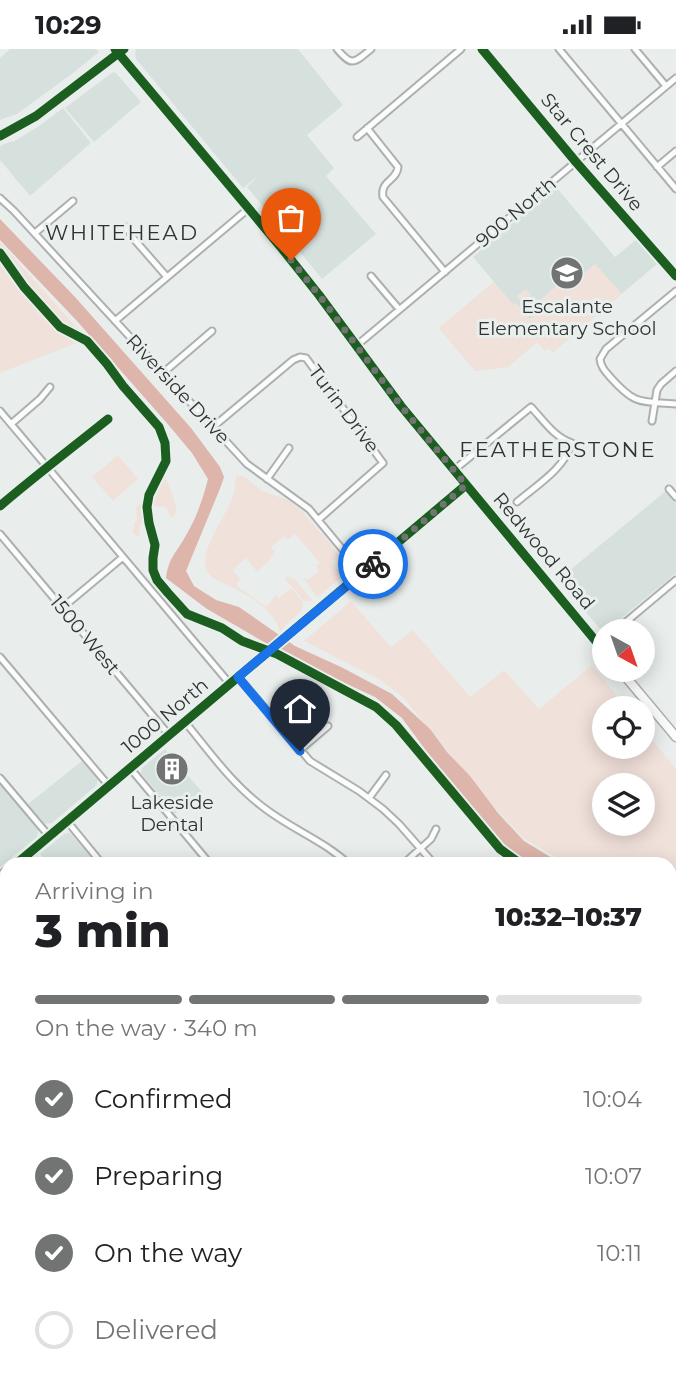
<!DOCTYPE html>
<html lang="en">
<head>
<meta charset="utf-8">
<style>
	:root { --surface:#fff; --page:#f6f6f6; --text:#202124; --muted:#757577; --line:#e0e0e0; --accent:#717473 }
	body { margin:0; font-family:Montserrat,sans-serif; background:var(--page); color:var(--text); height:100vh; display:flex; flex-direction:column; font-size:26px; white-space:nowrap }
	* { box-sizing:border-box; margin:0 }
	p { font-size:23px; color:var(--muted) }
	.icon { flex:none; width:38px; height:38px; fill:none; stroke:currentColor; stroke-width:2; stroke-linecap:round; stroke-linejoin:round }
	.map { position:relative; flex:1; overflow:hidden }
	.side { position:absolute; left:0px; top:808px; width:677px; height:527px; display:flex; flex-direction:column; background:var(--surface); border-radius:21px 21px 0 0; box-shadow:0 4px 18px #0003 }
	.side>* { flex:none }
	.needle { width:46px; rotate:140deg }
	.tools { position:absolute; left:592px; top:570px; display:grid; gap:14px }
	.tools a { display:grid; place-items:center; width:63px; height:63px; border-radius:50%; background:var(--surface); box-shadow:0 4px 18px #0003; font-size:35px }
	.pin { position:absolute; display:grid; place-items:center; width:60px; height:60px; color:#fff; margin:-72px -30px; border-radius:50% 50% 50% 0; rotate:-45deg; box-shadow:0 0 7px #0007 }
	.pin .icon { rotate:45deg }
	.courier { position:absolute; display:grid; place-items:center; width:70px; height:70px; margin:-35px; border:5px solid #1a73e8; border-radius:50%; background:#fff; color:#222; box-shadow:0 2px 9px #0007 }
	.summary em { font-style:normal; font-weight:800 }
	.summary div { display:flex; flex-direction:column-reverse }
	.summary { display:flex; align-items:center; justify-content:space-between; height:119px; padding:0 35px }
	h1 { font-size:46px; font-weight:800; line-height:52px }
	.bar { display:grid; grid-template-columns:repeat(4,1fr); gap:10px 7px; align-content:center; height:84px; padding:0 35px }
	.bar i { height:9px; border-radius:5px; background:var(--line) }
	.bar .on { background:var(--accent) }
	.bar p { grid-column:span 4 }
	ol { padding:0 35px; list-style:none }
	li { display:flex; align-items:center; gap:21px; height:77px }
	li p { margin-inline-start:auto }
	li .icon { padding:7px; border-radius:50%; background:var(--accent); color:#fff; stroke-width:4 }
	li:last-child { color:var(--muted) }
	li i { width:38px; height:38px; border:4px solid var(--line); border-radius:50% }
	.status { display:flex; justify-content:space-between; align-items:center; height:49px; padding:0 35px; background:var(--surface); direction:ltr }
	.status svg { height:19px; fill:currentColor }
	.map>svg:first-child { display:block }
	.built { fill:#d6e1dd }
	.green { fill:#f1e1db; fill-rule:evenodd }
	.water { fill:#ddb5aa }
	.lines { fill:none; stroke-linecap:round; stroke-linejoin:round }
	.street-casing { stroke:#acb0ae; stroke-width:9 }
	.secondary-casing { stroke:#acb0ae; stroke-width:11 }
	.primary-casing { stroke:#c6c8c7; stroke-width:12 }
	.street { stroke:#fcfcfc; stroke-width:5 }
	.secondary { stroke:#fcfcfc; stroke-width:8 }
	.primary { stroke:#dde8e5; stroke-width:9 }
	.cycleway-casing { stroke:#e8efec; stroke-width:13 }
	.cycleway { stroke:#1b5e20; stroke-width:9 }
	.done { stroke:#717473; stroke-width:7; stroke-dasharray:0 12.6 }
	.route { stroke:#1a73e8; stroke-width:9 }
	.labels { text-anchor:middle; dominant-baseline:central; stroke-width:6; stroke-linejoin:round; paint-order:stroke }
	.street-label { font-size:19px; fill:#303332; stroke:#e8efec }
	.poi-label { font-size:19px; fill:#303332; stroke:#e8efec }
	.neighbourhood-label { font-size:21px; letter-spacing:2px; fill:#303332; stroke:#e8efec }
</style>
</head>
<body>
<div class="status"><b>10:29</b><svg viewBox="0 0 49 12"><path d="M0 12V9h3v3zM5 12V6h3v6zM10 12V3h3v9zM15 12V0h3v12zM26 1h20v11H26zM47 4h2v5h-2z"/></svg></div>
<div class="map">
<svg width="676" height="1334" viewBox="0 0 676 1334">
	<rect width="100%" height="100%" fill="#e9eeec"/>
	<!-- built -->
	<path class="built" d="M10,0H96L99,3L73,24L17,65L0,71V9Z
		M136,0H298L343,56L307,86L334,119L326,127L376,185L322,230L247,138L259,126L243,139L136,10L135,5Z
		M113,23L116,24L141,53L94,93L65,59Z
		M63,59L91,94L30,147L0,111V97L12,92L13,93L39,77Z
		M556,138L615,208L636,191L657,215L553,303L549,299L545,302L537,293L508,318L475,322L439,279L494,233L473,208Z
		M667,441L676,452V524L607,581L602,582L558,531Z
		M165,700L202,743L175,765L141,724L142,719Z
		M82,712L97,730V736L52,774L45,775L28,755Z
		M0,735L37,779L38,784L37,788L0,818Z
		M69,784L72,786L97,815H49L40,805L64,785Z"/>
	<!-- green -->
	<path class="green" d="M0,193L87,290L0,324Z
		M595,215L622,245L553,303L549,299L545,302L537,293L508,318L475,322L439,279L494,233L513,255L516,254L530,270L543,259L538,253L563,231L569,237Z
		M526,240L531,246L529,249L536,257L528,264L517,247Z
		M118,406L138,430L113,452L92,428Z
		M236,426L245,428L262,442L288,451L300,460L333,497L335,502L340,506L331,513L343,527L317,548L304,530L305,528L308,531L319,522L316,517L320,514L295,485L288,491L284,487L271,498L275,503L268,513L257,523L246,509L233,521L240,530L237,534L238,538L266,558L276,546L279,549L291,539L303,553L302,561L288,574L280,583C274,560 249,547 229,537C222,534 211,530 207,522C198,503 224,470 231,452C235,444 235,435 236,426Z
		M164,427H165C168,435 178,456 176,464C175,466 173,467 172,469L165,458L151,457L149,453L152,452Z
		M144,452L140,461L144,470L139,479L140,486L137,488L132,483L135,478L134,475L137,471L136,458Z
		M287,527L292,530L294,529L313,552H304L285,530Z
		M351,552L391,598L413,581L470,648L504,621L539,660L592,616L627,660H604V698H642V679L676,720V895L674,896L670,895V816L568,815L523,789L490,754L402,647L380,631L304,592ZM604,737H642V775H604Z
		M676,1189V1334H504L510,1328H670V1194Z"/>
	<!-- water -->
	<path class="water" d="M0,170L75,248L191,379L220,418L224,428L221,437L186,522L194,537L216,551L239,558L295,597L341,618L392,645L430,680L447,703L470,727L498,764L524,792L562,815H532L503,796L427,703L402,669L375,648L297,612L207,560L166,529C169,508 175,506 185,488C196,470 203,450 208,430L192,404L166,373L77,272L0,191Z"/>
	<g class="lines">
		<defs>
			<path id="street" d="M337,0C352,18 354,14 371,0
				M482,0L576,113L676,227
				M559,0L676,140
				M635,0L666,37
				M367,79L398,118C397,132 380,131 383,148L445,223
				M357,88L461,0
				M657,118L676,102
				M0,149L14,162L247,415L309,460L362,524
				M126,178L133,189L167,228
				M35,184L73,152
				M371,227L399,260
				M676,242L606,300L600,310C601,319 606,323 611,329C636,357 641,352 676,355
				M115,272L248,160
				M356,297L676,29
				M163,324L212,282
				M0,362L230,635
				M652,372L657,341L661,335L676,322
				M11,375L40,350L50,338
				M213,378L293,311L300,308L306,309L383,414L318,471
				M454,421L531,358C544,372 554,388 572,394C564,420 537,436 517,453
				M267,430L289,399
				M669,440L676,448
				M0,457C35,427 72,399 108,370
				M0,485L169,686
				M62,559L123,508
				M614,583L676,531
				M0,608L109,737
				M238,628L310,712L359,742L383,760L399,775L435,816
				M185,673C209,702 232,735 263,758C291,780 323,791 350,816
				M300,701L328,677
				M130,719L211,816
				M0,729L49,787
				M369,749L386,726
				M67,772L103,816
				M402,816L431,790L436,780
				M0,957L7,966
				M670,999L676,1006
				M0,1031L7,1025
				M670,1051L676,1046
				M0,1093H7
				M0,1136L7,1145
				M670,1146L676,1141
				M0,1271L7,1265
				M0,1301L7,1308
				M24,1328L29,1334
				M74,1328L79,1334
				M161,1328L166,1334
				M248,1328L253,1334
				M420,1328L425,1334
				M333,1334L340,1328
				M446,1334L453,1328"/>
			<path id="secondary" d="M0,87L36,67L118,4L280,197L319,246L401,357L604,602
				M620,621L676,688
				M15,816L466,436
				M0,828L7,822"/>
			<path id="primary" d="M115,0L118,4L124,0"/>
		</defs>
		<!-- street casing -->
		<use href="#street" class="street-casing"/>
		<!-- secondary casing -->
		<use href="#secondary" class="secondary-casing"/>
		<!-- primary casing -->
		<use href="#primary" class="primary-casing"/>
		<!-- street -->
		<use href="#street" class="street"/>
		<!-- secondary -->
		<use href="#secondary" class="secondary"/>
		<!-- primary -->
		<use href="#primary" class="primary"/>
		<defs>
			<path id="cycleway" d="M115,0L280,197L319,246L401,357L604,602
				M482,0L576,113L676,227
				M0,87L36,67L124,0
				M0,204L24,238L60,278L87,292L107,315L123,337L159,378L165,394L166,412L149,446L147,458L149,474L155,496L153,509V521L157,531L168,544L187,565L222,579L242,592L277,605L376,658L396,676L500,800L522,816
				M0,457C35,427 72,399 108,370
				M15,816L466,436"/>
		</defs>
		<!-- cycleway casing -->
		<use href="#cycleway" class="cycleway-casing"/>
		<!-- cycleway -->
		<use href="#cycleway" class="cycleway"/>
	</g>
	<g class="lines">
		<!-- done -->
		<path class="done" d="M291,211L319,246L401,357L466,436L373,515"/>
		<!-- route -->
		<path class="route" d="M300,702L238,628L373,515"/>
	</g>
	<!-- icons -->
	<defs>
		<symbol id="school-disc" viewBox="-11 -11 22 22"><circle r="9.5" fill="#717473" stroke="#e8efec"/><path d="M0-5L7-2L0 1L-7-2ZM-4 1L0 2.5L4 1V4Q0 6-4 4Z" fill="#fff"/></symbol>
		<symbol id="building-disc" viewBox="-11 -11 22 22"><circle r="9.5" fill="#717473" stroke="#e8efec"/><path d="M-4-6H4V6H1V3H-1V6H-4ZM-2.5-4.3h1.7v1.8h-1.7ZM.8-4.3h1.7v1.8H.8ZM-2.5-1h1.7V.8h-1.7ZM.8-1h1.7V.8H.8Z" fill="#fff"/></symbol>
	</defs>
	<g fill-rule="evenodd">
		<use href="#school-disc" x="548" y="205" width="38" height="38"/>
		<use href="#building-disc" x="153" y="701" width="38" height="38"/>
	</g>
	<g class="labels">
		<!-- street labels -->
		<g class="street-label">
			<text transform="translate(592 103) rotate(50)">Star Crest Drive</text>
			<text transform="translate(516 163) rotate(-40)">900 North</text>
			<text transform="translate(178 340) rotate(47)">Riverside Drive</text>
			<text transform="translate(344 360) rotate(53)">Turin Drive</text>
			<text transform="translate(544 502) rotate(50)">Redwood Road</text>
			<text transform="translate(85 586) rotate(50)">1500 West</text>
			<text transform="translate(165 667) rotate(-40)">1000 North</text>
		</g>
		<!-- poi labels -->
		<g class="poi-label">
			<text x="567" y="257">Escalante<tspan x="567" dy="22">Elementary School</tspan></text>
			<text x="172" y="753">Lakeside<tspan x="172" dy="22">Dental</tspan></text>
		</g>
		<!-- neighbourhood labels -->
		<g class="neighbourhood-label">
			<text x="122" y="183">WHITEHEAD</text>
			<text x="558" y="400">FEATHERSTONE</text>
		</g>
	</g>
</svg>
<div class="tools">
<a><svg class="needle" viewBox="-14 -14 28 28"><path d="M0-13l5 13h-10z" fill="#e53935"/><path d="M0 13l5-13h-10z" fill="#757577"/></svg></a>
<a><svg class="icon" aria-label="locate" viewBox="0 0 24 24"><circle cx="12" cy="12" r="6"/><path d="M12 2v4M12 18v4M2 12h4M18 12h4"/></svg></a>
<a><svg class="icon" aria-label="layers" viewBox="0 0 24 24"><path d="M12 4l9 5-9 5-9-5zM3 14l9 5 9-5"/></svg></a>
</div>
<div class="pin" style="left:291px;top:211px;background:#ea580c"><svg class="icon" aria-label="bag" viewBox="0 0 24 24"><path d="M5 8h14l-1 12H6zM9 8a3 3 0 0 1 6 0"/></svg></div>
<div class="pin" style="left:300px;top:702px;background:#1f2937"><svg class="icon" aria-label="home" viewBox="0 0 24 24"><path d="M3 11l9-7 9 7M6 9v11h12V9"/></svg></div>
<div class="courier" style="left:373px;top:515px"><svg class="icon" aria-label="bike" viewBox="0 0 24 24"><circle cx="6" cy="16" r="4"/><circle cx="18" cy="16" r="4"/><path d="M6 16l4-8h5l3 8M10 8l3 8H6M13 5h3"/></svg></div>
<section class="side">
<div class="summary"><div><h1>3 min</h1><p>Arriving in</p></div><em>10:32–10:37</em></div>
<div class="bar"><i class="on"></i><i class="on"></i><i class="on"></i><i></i><p>On the way · 340 m</p></div>
<ol>
<li><svg class="icon" aria-label="check" viewBox="0 0 24 24"><path d="M5 12l5 5 9-10"/></svg>Confirmed<p>10:04</p></li>
<li><svg class="icon" aria-label="check" viewBox="0 0 24 24"><path d="M5 12l5 5 9-10"/></svg>Preparing<p>10:07</p></li>
<li><svg class="icon" aria-label="check" viewBox="0 0 24 24"><path d="M5 12l5 5 9-10"/></svg>On the way<p>10:11</p></li>
<li><i></i>Delivered</li>
</ol>
</section>
</div>
</body>
</html>
